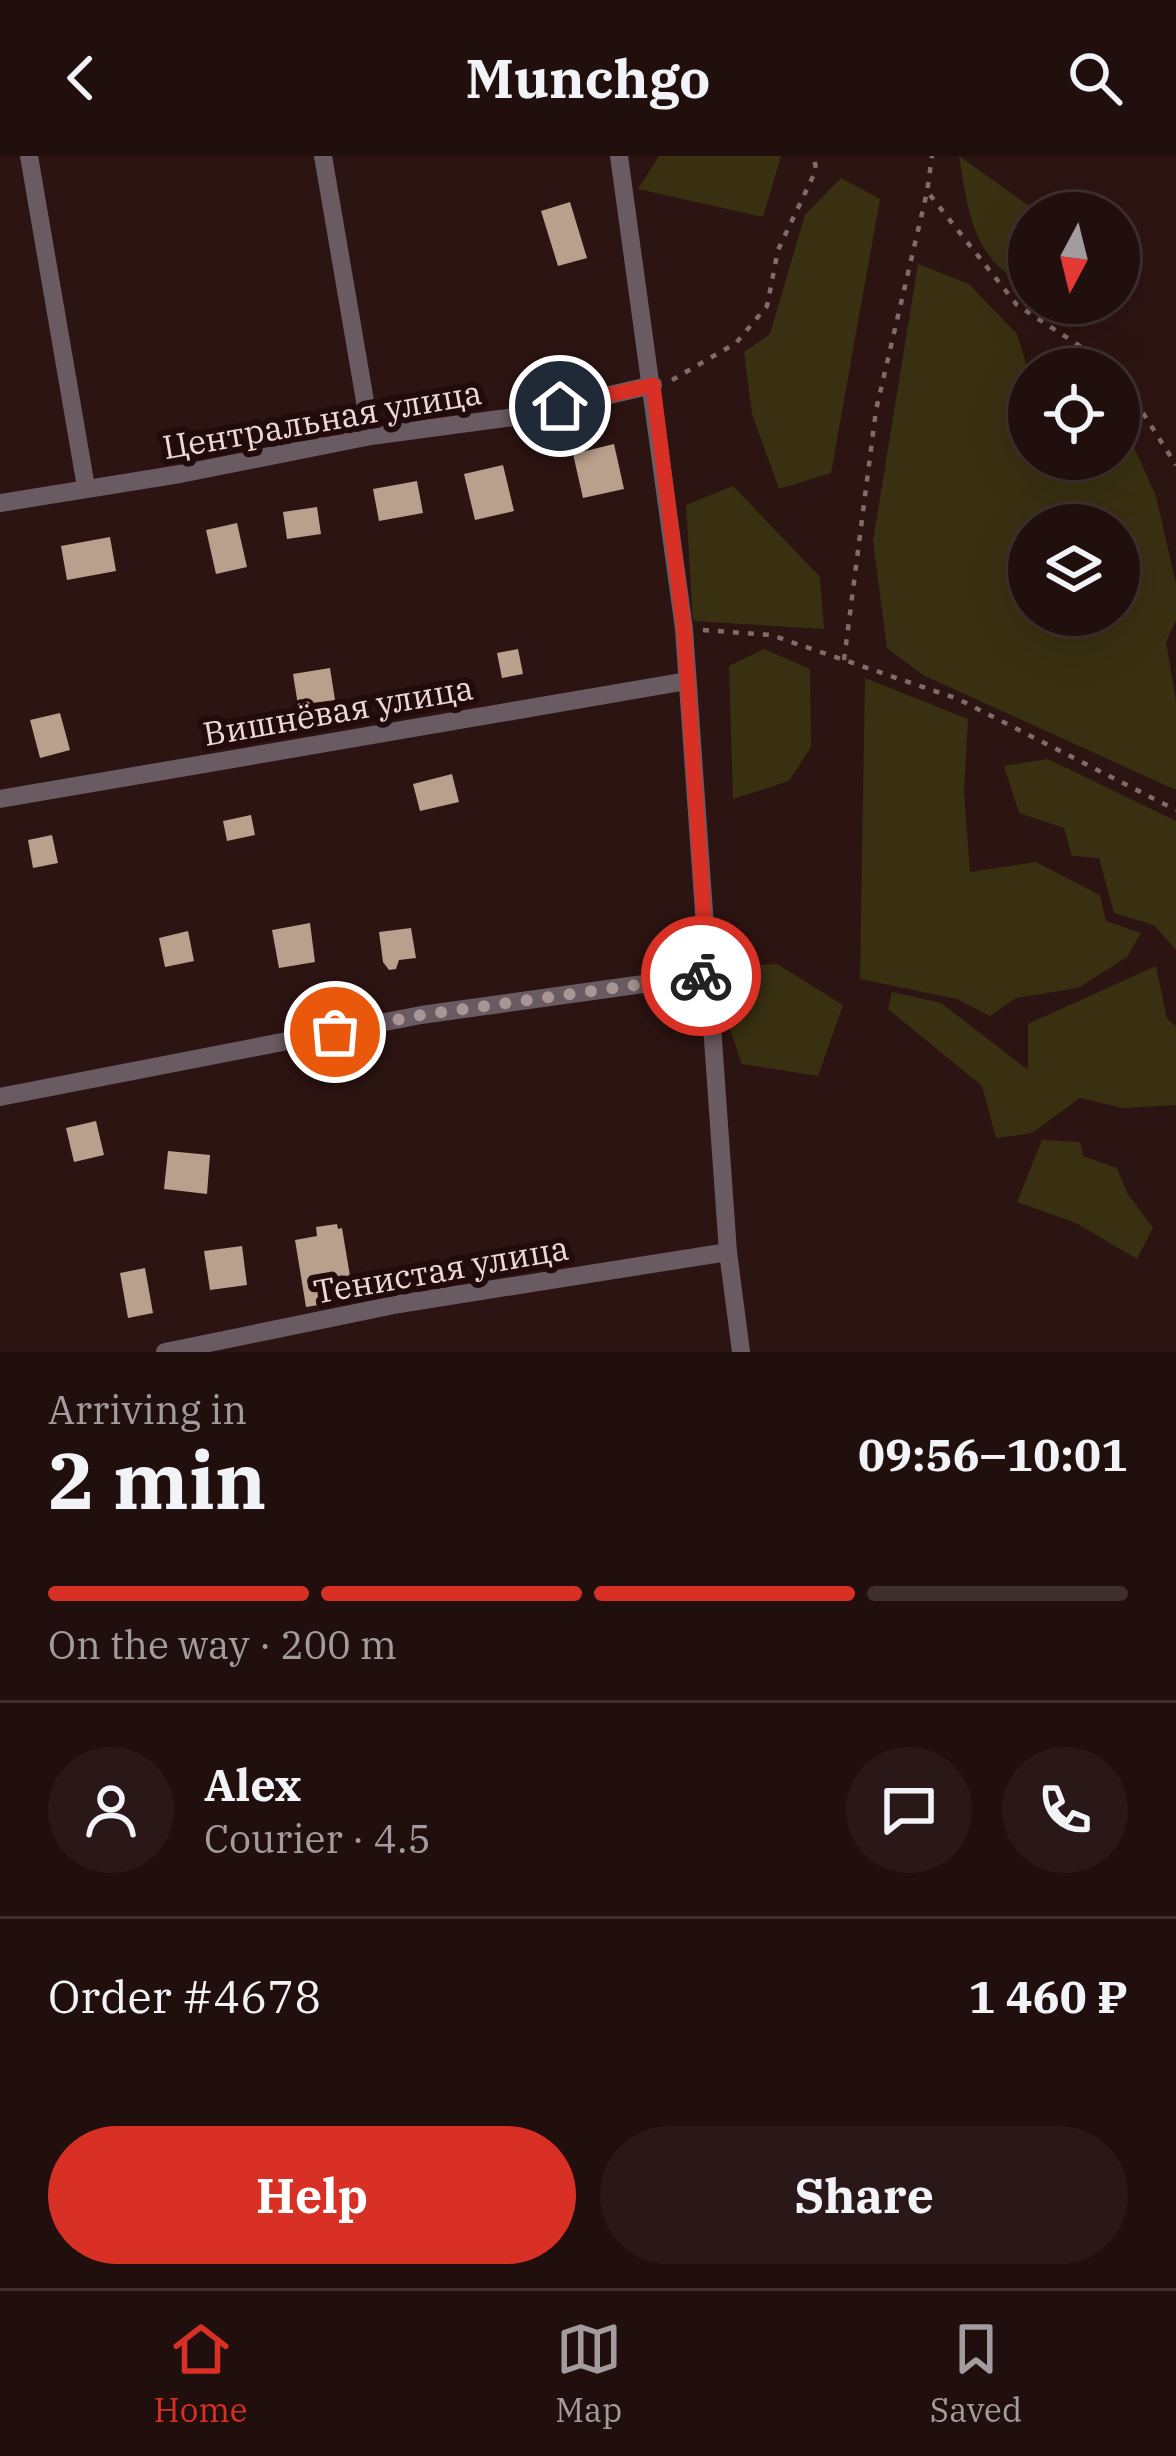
<!DOCTYPE html>
<html lang="en">
<head>
<meta charset="utf-8">
<style>
	:root { --surface:#210f0e; --page:#291817; --text:#f1f3f6; --muted:#a29c9e; --line:#3e2f2e; --accent:#d93025 }
	body { margin:0; font-family:"IBM Plex Serif",serif; background:var(--page); color:var(--text); height:100vh; display:flex; flex-direction:column; font-size:45px; white-space:nowrap }
	* { box-sizing:border-box; margin:0 }
	p { font-size:39px; color:var(--muted) }
	.icon { flex:none; width:66px; height:66px; fill:none; stroke:currentColor; stroke-width:2; stroke-linecap:round; stroke-linejoin:round }
	.map { position:relative; height:1196px; overflow:hidden }
	.details { display:flex; flex-direction:column; background:var(--surface); flex:1 }
	.details>* { flex:none }
	.needle { width:78px; rotate:187deg }
	.tools { position:absolute; left:1008px; top:36px; display:grid; gap:24px }
	.tools a { display:grid; place-items:center; width:132px; height:132px; border-radius:50%; background:var(--surface); box-shadow:0 12px 48px #0002,0 0 0 3px var(--line); font-size:60px }
	.pin { position:absolute; display:grid; place-items:center; width:102px; height:102px; color:#fff; margin:-51px; border:6px solid #fff; border-radius:50%; box-shadow:0 3px 12px #0007 }
	.courier { position:absolute; display:grid; place-items:center; width:120px; height:120px; margin:-60px; border:9px solid #d93025; border-radius:50%; background:#fff; color:#222; box-shadow:0 3px 15px #0007 }
	.headline em { font-style:normal; font-weight:700 }
	.headline div { display:flex; flex-direction:column-reverse }
	.headline { display:flex; align-items:center; justify-content:space-between; height:204px; padding:0 48px }
	h1 { font-size:78px; font-weight:700; line-height:90px }
	.bar { display:grid; grid-template-columns:repeat(4,1fr); gap:18px 12px; align-content:center; height:144px; padding:0 48px }
	.bar i { height:15px; border-radius:9px; background:var(--line) }
	.bar .active { background:var(--accent) }
	.bar p { grid-column:span 4 }
	.line { display:flex; align-items:center; gap:30px; padding:0 48px; border-top:3px solid var(--line) }
	.line div { flex:1 }
	.round { display:grid; place-items:center; flex:none; width:126px; height:126px; border-radius:63px; background:var(--page) }
	.action { display:flex; gap:24px; margin-top:auto; padding:24px 48px }
	.action a { flex:1; height:138px; border-radius:72px; background:var(--accent); color:#fff; font-size:48px; font-weight:700; line-height:138px; text-align:center }
	.action a+a { background:var(--page); color:var(--text) }
	header { display:flex; justify-content:space-between; align-items:center; height:156px; padding:0 48px; background:var(--surface); font-size:54px; font-weight:700 }
	.menu { display:flex; justify-content:space-around; align-items:center; height:168px; border-top:3px solid var(--line); background:var(--surface); font-size:33px; color:var(--muted) }
	.menu a { display:grid; justify-items:center; gap:6px }
	.menu .active { color:var(--accent) }
	.map>svg:first-child { display:block }
	.green { fill:#393012; fill-rule:evenodd }
	.building { fill:#b9a08d }
	.lines { fill:none; stroke-linecap:round; stroke-linejoin:round }
	.path { stroke:#826c6a; stroke-width:4.5; stroke-dasharray:6 9; stroke-linecap:butt }
	.street { stroke:#6a5a61; stroke-width:18 }
	.done { stroke:#a99593; stroke-width:12; stroke-dasharray:0 21.6 }
	.route { stroke:#d93025; stroke-width:15 }
	.labels { text-anchor:middle; dominant-baseline:central; stroke-width:12; stroke-linejoin:round; paint-order:stroke }
	.street-label { font-size:33px; fill:#ecdad8; stroke:#220b0a }
</style>
</head>
<body>
<header><svg class="icon" aria-label="back" viewBox="0 0 24 24"><path d="M15 5l-7 7 7 7"/></svg>Munchgo<svg class="icon" aria-label="search" viewBox="0 0 24 24"><circle cx="10" cy="10" r="6"/><path d="M15 15l6 6"/></svg></header>
<div class="map">
<svg width="1176" height="1196" viewBox="0 0 1176 1196">
	<rect width="100%" height="100%" fill="#2c1412"/>
	<!-- green -->
	<path class="green" d="M659,0H781L763,61L638,33Z
		M959,0L1039,57H1029V132C972,102 969,59 959,0Z
		M841,22L880,43L831,317L779,333L752,258L744,196L770,178L805,59Z
		M918,108L969,128L1017,178L1029,216V303H1119V275L1127,276L1156,340L1176,428V464L1166,486L1176,545V634L923,519L887,492L873,385ZM1029,369H1119V459H1029Z
		M733,330L820,421L824,473L693,465L686,349Z
		M764,493L810,513L811,591L789,625L733,643L729,510Z
		M865,522L968,563L964,636L970,716L1036,706L1100,739L1106,765L1141,777L1127,801L1078,832L1016,842L990,860L957,843L860,823Z
		M1048,603L1176,665V794L1154,769L1114,757L1099,702L1072,700L1064,672L1019,657L1004,610Z
		M777,808L843,849L818,920L742,908L729,871L740,810Z
		M1156,810L1167,863L1176,870V949L1123,952L1080,942L1032,977L996,982L982,930L888,853L892,836L941,847L1028,914V868Z
		M1042,984L1080,986L1083,1000L1117,1012L1127,1037L1153,1072L1137,1103L1076,1067L1017,1046Z"/>
	<!-- building -->
	<path class="building" d="M570,46L587,102L558,110L541,55Z
		M614,288L624,333L583,342L573,298Z
		M503,309L514,355L475,364L464,318Z
		M417,325L423,357L379,365L373,333Z
		M317,351L321,378L287,383L283,356Z
		M237,367L247,411L216,418L206,374Z
		M110,381L116,415L67,424L61,390Z
		M518,493L523,518L502,522L497,497Z
		M330,512L335,544L298,549L293,518Z
		M60,557L70,594L40,602L30,564Z
		M452,618L459,646L420,655L413,628Z
		M251,659L255,679L227,685L223,665Z
		M52,679L58,707L33,712L28,684Z
		M310,767L315,806L279,812L272,774Z
		M411,772L416,802L399,804L396,813L389,814L383,806L379,776Z
		M188,775L194,805L165,811L159,782Z
		M96,965L104,999L74,1006L66,972Z
		M168,995L210,999L207,1038L164,1033Z
		M337,1068L338,1073L342,1072L351,1126L329,1130L332,1147L306,1151L295,1084L317,1080L316,1071Z
		M242,1090L247,1129L210,1134L204,1095Z
		M145,1112L153,1157L128,1162L120,1117Z"/>
	<g class="lines">
		<!-- path -->
		<path class="path" d="M930,39L1017,149L1115,213
			M1119,219L1176,309
			M672,224L736,187L767,150L778,94L816,14L814,0
			M703,474L771,479L958,543L1176,654
			M844,504L876,254L927,36L932,0"/>
		<!-- street -->
		<path class="street" d="M29,0L86,331
			M323,0L371,280
			M619,0L684,473L728,1096L741,1196
			M0,347L180,318L371,280L514,261L653,229
			M0,643L687,525
			M0,941L421,859L708,819
			M165,1196L399,1148L728,1096"/>
	</g>
	<g class="lines">
		<!-- done -->
		<path class="done" d="M335,876L421,859L701,820"/>
		<!-- route -->
		<path class="route" d="M560,250L653,229L684,473L708,819L701,820"/>
	</g>
	<g class="labels">
		<!-- street labels -->
		<g class="street-label">
			<text transform="translate(322 263) rotate(-10)">Центральная улица</text>
			<text transform="translate(338 554) rotate(-10)">Вишнёвая улица</text>
			<text transform="translate(441 1113) rotate(-10)">Тенистая улица</text>
		</g>
	</g>
</svg>
<div class="tools">
<a><svg class="needle" viewBox="-14 -14 28 28"><path d="M0-13l5 13h-10z" fill="#e53935"/><path d="M0 13l5-13h-10z" fill="#a29c9e"/></svg></a>
<a><svg class="icon" aria-label="locate" viewBox="0 0 24 24"><circle cx="12" cy="12" r="6"/><path d="M12 2v4M12 18v4M2 12h4M18 12h4"/></svg></a>
<a><svg class="icon" aria-label="layers" viewBox="0 0 24 24"><path d="M12 4l9 5-9 5-9-5zM3 14l9 5 9-5"/></svg></a>
</div>
<div class="pin" style="left:335px;top:876px;background:#ea580c"><svg class="icon" aria-label="bag" viewBox="0 0 24 24"><path d="M5 8h14l-1 12H6zM9 8a3 3 0 0 1 6 0"/></svg></div>
<div class="pin" style="left:560px;top:250px;background:#1f2937"><svg class="icon" aria-label="home" viewBox="0 0 24 24"><path d="M3 11l9-7 9 7M6 9v11h12V9"/></svg></div>
<div class="courier" style="left:701px;top:820px"><svg class="icon" aria-label="bike" viewBox="0 0 24 24"><circle cx="6" cy="16" r="4"/><circle cx="18" cy="16" r="4"/><path d="M6 16l4-8h5l3 8M10 8l3 8H6M13 5h3"/></svg></div>
</div>
<section class="details">
<div class="headline"><div><h1>2 min</h1><p>Arriving in</p></div><em>09:56–10:01</em></div>
<div class="bar"><i class="active"></i><i class="active"></i><i class="active"></i><i></i><p>On the way · 200 m</p></div>
<div class="line" style="height:216px"><a class="round"><svg class="icon" aria-label="person" viewBox="0 0 24 24"><circle cx="12" cy="8" r="4"/><path d="M4 21q1-7 8-7t8 7"/></svg></a><div><b>Alex</b><p>Courier · 4.5</p></div><a class="round"><svg class="icon" aria-label="chat" viewBox="0 0 24 24"><path d="M4 5h16v11H9l-5 4z"/></svg></a><a class="round"><svg class="icon" aria-label="phone" viewBox="0 0 24 24"><path d="M5 4h4l2 5-3 2q2 4 5 5l2-3 5 2v4C11 20 4 13 5 4z"/></svg></a></div>
<div class="line" style="height:156px"><div>Order #4678</div><b>1 460 ₽</b></div>
<div class="action"><a>Help</a><a>Share</a></div>
</section>
<nav class="menu">
<a class="active"><svg class="icon" aria-label="home" viewBox="0 0 24 24"><path d="M3 11l9-7 9 7M6 9v11h12V9"/></svg>Home</a>
<a><svg class="icon" aria-label="map" viewBox="0 0 24 24"><path d="M3 6l6-2 6 2 6-2v14l-6 2-6-2-6 2zM9 4v14M15 6v14"/></svg>Map</a>
<a><svg class="icon" aria-label="saved" viewBox="0 0 24 24"><path d="M7 4h10v16l-5-4-5 4z"/></svg>Saved</a>
</nav>
</body>
</html>
